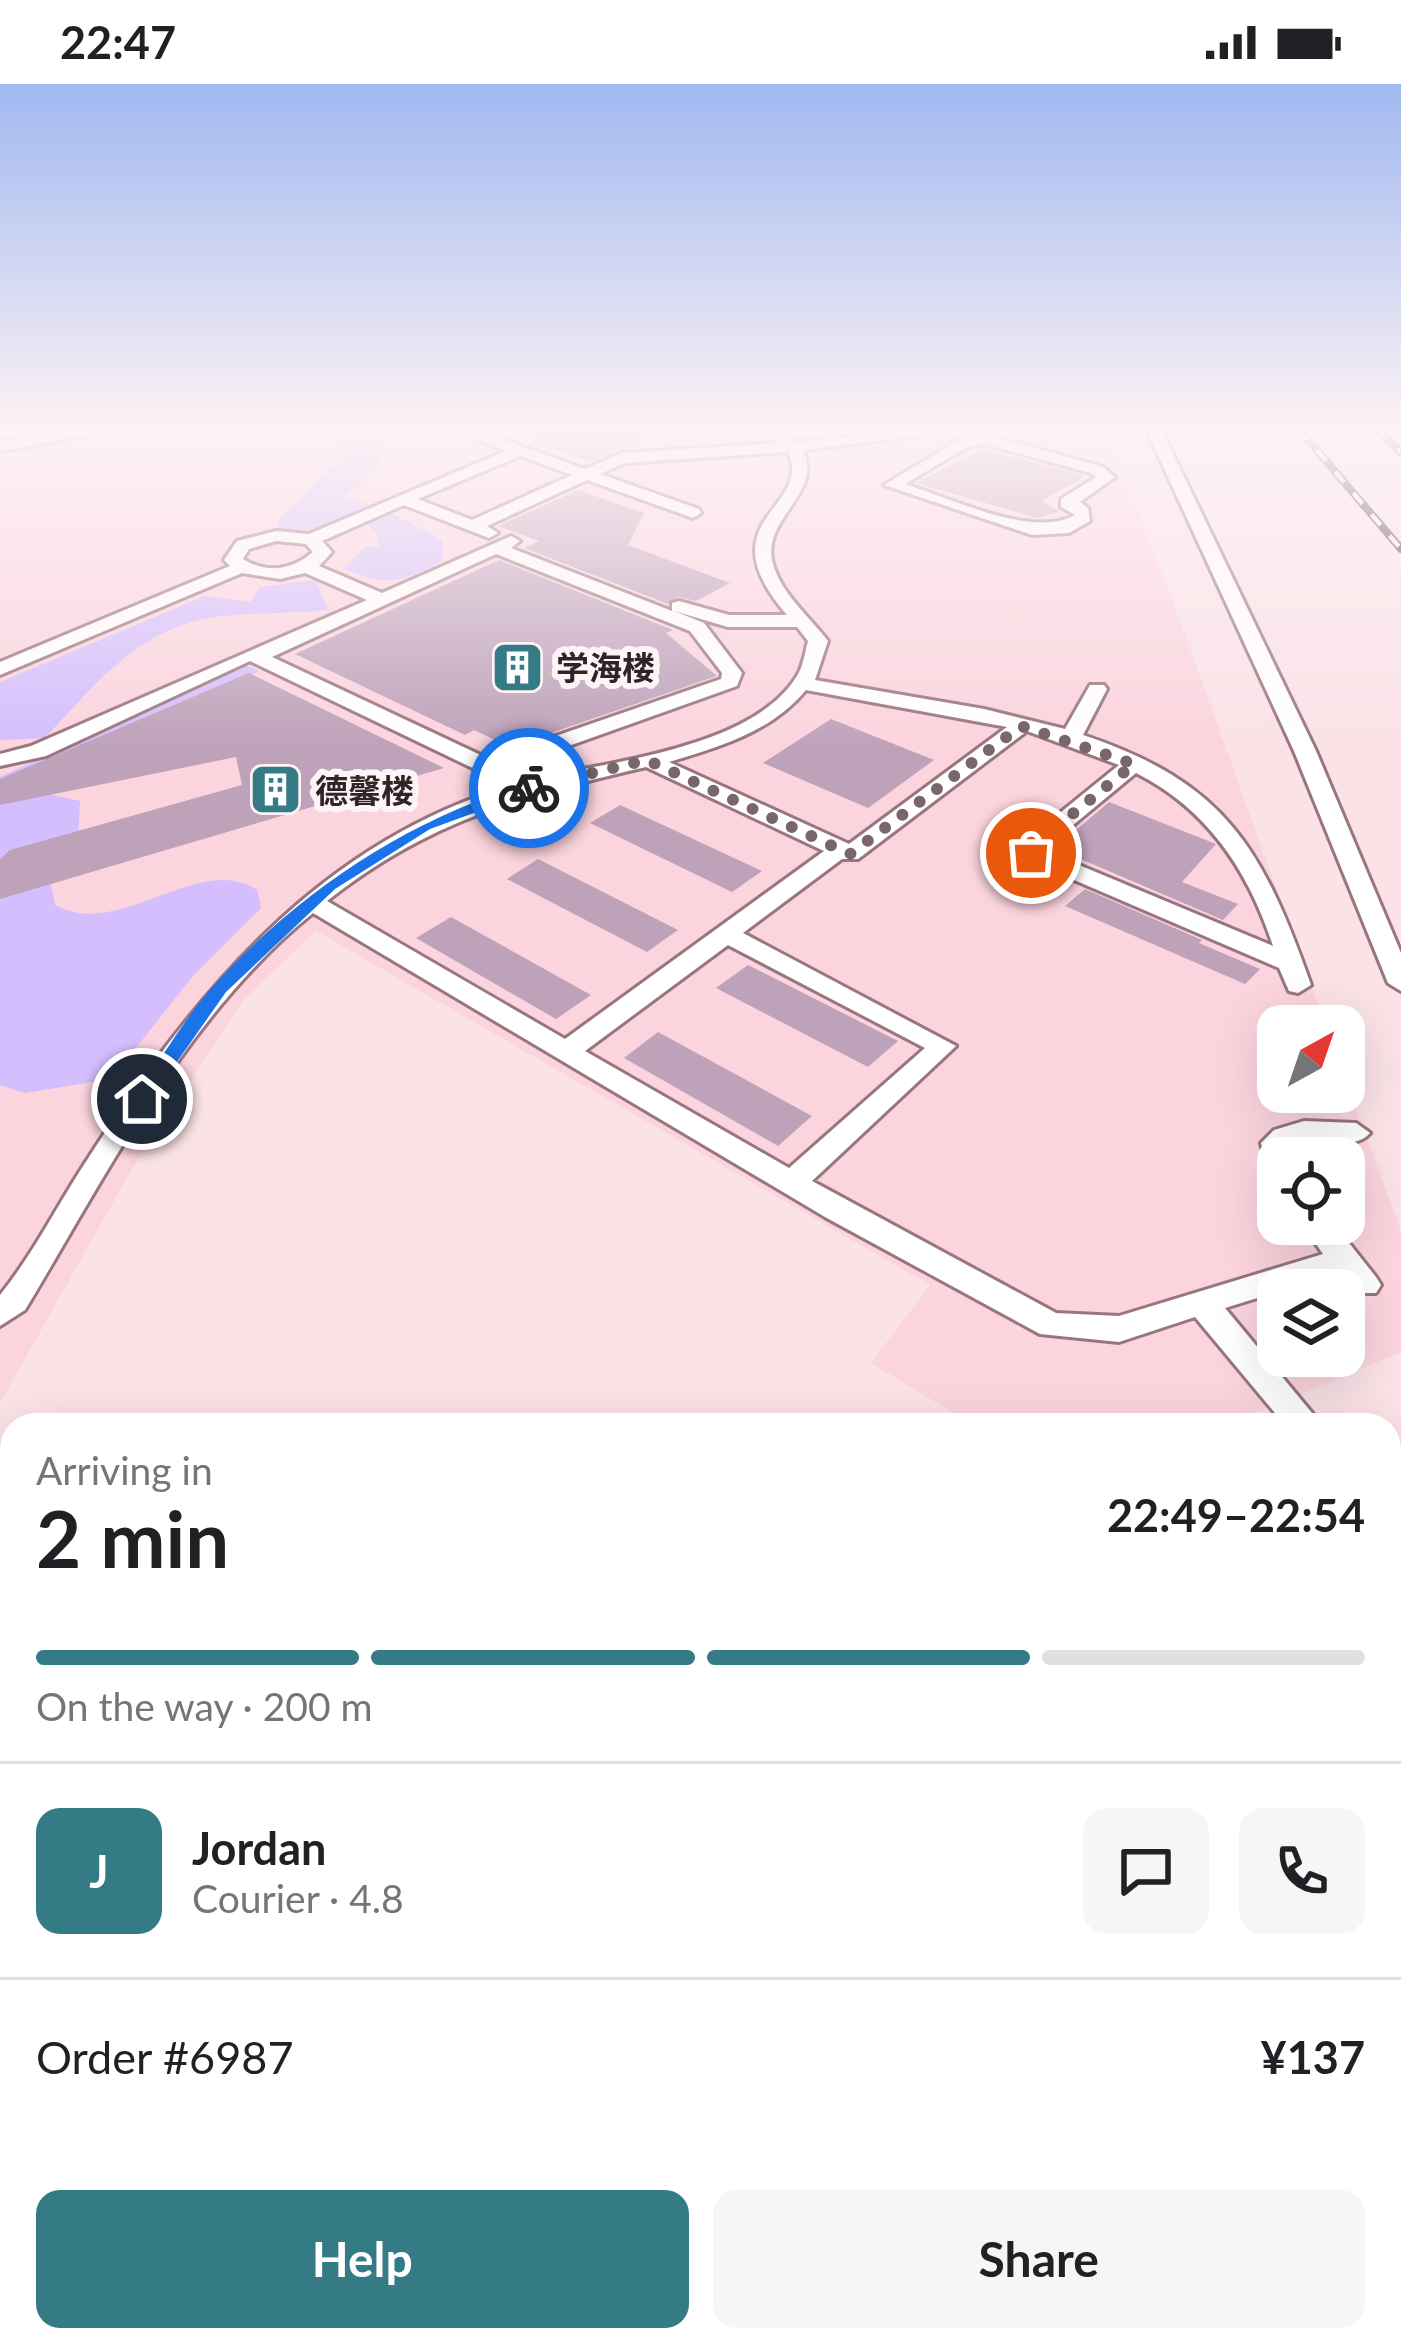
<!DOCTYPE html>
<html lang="en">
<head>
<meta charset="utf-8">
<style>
	:root { --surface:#fff; --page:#f6f6f6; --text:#202124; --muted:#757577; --line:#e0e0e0; --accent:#347b86 }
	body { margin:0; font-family:Lato,"Noto Sans SC",sans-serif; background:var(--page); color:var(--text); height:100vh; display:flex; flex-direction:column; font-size:45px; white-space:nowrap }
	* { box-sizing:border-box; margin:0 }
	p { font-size:39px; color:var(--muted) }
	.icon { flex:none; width:66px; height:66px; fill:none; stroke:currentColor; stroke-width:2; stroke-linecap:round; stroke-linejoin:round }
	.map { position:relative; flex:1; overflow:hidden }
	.sheet { position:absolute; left:0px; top:1329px; width:1401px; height:939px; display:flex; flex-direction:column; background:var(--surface); border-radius:36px 36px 0 0; box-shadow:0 12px 48px #0002 }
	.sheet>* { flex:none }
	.needle { width:78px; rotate:40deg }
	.tools { position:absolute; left:1257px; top:921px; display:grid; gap:24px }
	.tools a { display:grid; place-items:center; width:108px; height:108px; border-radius:24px; background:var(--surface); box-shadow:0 12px 48px #0002; font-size:60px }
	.pin { position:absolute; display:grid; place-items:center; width:102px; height:102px; color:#fff; margin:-51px; border:6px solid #fff; border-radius:50%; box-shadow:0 3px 12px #0007 }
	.courier { position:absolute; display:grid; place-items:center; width:120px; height:120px; margin:-60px; border:9px solid #1a73e8; border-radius:50%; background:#fff; color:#222; box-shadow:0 3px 15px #0007 }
	.headline em { font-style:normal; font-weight:700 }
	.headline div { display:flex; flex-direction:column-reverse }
	.headline { display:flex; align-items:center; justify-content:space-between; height:204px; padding:0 36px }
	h1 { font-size:78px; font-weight:700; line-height:90px }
	.bar { display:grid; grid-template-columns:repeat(4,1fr); gap:18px 12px; align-content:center; height:144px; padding:0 36px }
	.bar i { height:15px; border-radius:9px; background:var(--line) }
	.bar .current { background:var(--accent) }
	.bar p { grid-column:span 4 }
	.line { display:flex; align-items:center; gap:30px; padding:0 36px; border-top:3px solid var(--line) }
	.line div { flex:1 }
	.round { display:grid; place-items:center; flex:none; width:126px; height:126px; border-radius:24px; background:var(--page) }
	.cta { display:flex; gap:24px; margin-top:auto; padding:24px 36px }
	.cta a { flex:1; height:138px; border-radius:24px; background:var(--accent); color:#fff; font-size:48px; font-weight:700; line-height:138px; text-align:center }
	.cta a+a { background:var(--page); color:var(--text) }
	.status { display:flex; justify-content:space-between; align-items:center; height:84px; padding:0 60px; background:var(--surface); direction:ltr }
	.status svg { height:33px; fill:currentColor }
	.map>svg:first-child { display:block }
	.built { fill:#fbd4de; fill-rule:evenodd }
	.water { fill:#d4befd }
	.building { fill:#bea2ba }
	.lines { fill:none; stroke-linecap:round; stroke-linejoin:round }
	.minor-casing { stroke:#99767f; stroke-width:6 }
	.minor { fill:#fff; fill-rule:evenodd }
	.rail-casing { stroke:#4a3a3e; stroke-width:8 }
	.rail { stroke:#fcf4f5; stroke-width:4.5; stroke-dasharray:14; stroke-linecap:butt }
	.route { fill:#1a73e8 }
	.done { stroke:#78666a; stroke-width:12; stroke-dasharray:0 21.6 }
	.labels { text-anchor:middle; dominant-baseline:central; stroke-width:12; stroke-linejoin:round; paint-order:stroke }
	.far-poi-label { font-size:33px; font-weight:bold; fill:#322327; stroke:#fcf4f5; text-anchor:start }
</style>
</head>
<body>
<div class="status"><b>22:47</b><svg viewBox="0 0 49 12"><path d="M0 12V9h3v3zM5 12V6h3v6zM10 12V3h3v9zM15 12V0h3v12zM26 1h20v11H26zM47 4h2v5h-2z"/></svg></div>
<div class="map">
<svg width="1401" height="2267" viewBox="0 0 1401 2267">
	<rect width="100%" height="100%" fill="#fae2e7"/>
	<!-- built -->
	<path class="built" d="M0,345H1104L1170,509L1326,942H1278V1008H1344V992L1401,1147V1268L1227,1341H973L871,1279L930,1201L316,847L245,914L129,1090L0,1319ZM1278,1074H1344V1140H1278ZM1278,1206H1344V1272H1278Z"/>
	<!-- water -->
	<path class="water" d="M294,345H364L379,351L382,381L345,412L373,422L312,448L279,446L276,438L344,370L334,355Z
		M391,429L442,456L443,476C403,499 388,503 344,485L365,463L380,462L376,448L366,440Z
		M315,496L328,526C291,530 253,528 216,533C139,543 95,601 45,654L0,656V598L205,512L250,518L260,503Z
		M244,580L259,587L16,703L80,717L78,760L46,772L55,821C120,857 199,767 257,806L261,824L193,892L111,995L25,1009L0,1001V693Z"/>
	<!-- building -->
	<path class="building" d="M502,345H665L589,378Z
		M984,365L1085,392L1042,417L1060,428L1037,434L916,399Z
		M578,406L644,429L628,461L730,499L696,517L678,513L668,520L524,464L539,457L498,442Z
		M499,476L673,546L666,549L717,592L510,663L474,646L465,651L295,570Z
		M249,589L444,684L0,815V775L10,766L242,701L236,673L0,721V695Z
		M831,635L934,676L868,724L763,679Z
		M1109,718L1216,760L1182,798L1238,820L1223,836L1055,764Z
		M620,721L762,787L732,808L590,739Z
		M538,775L678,846L647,868L507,795Z
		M1085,805L1202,856L1199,859L1260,885L1245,900L1065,822Z
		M451,833L591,911L556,935L416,854Z
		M748,881L898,957L868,983L716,904Z
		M658,948L812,1032L778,1062L624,974Z"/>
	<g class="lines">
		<defs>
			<path id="minor" d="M85,345H120L0,367V357Z
				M453,345H473L585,385L622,369L780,359L767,345H782L796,358L938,345L931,350L803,366C824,411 760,434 773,480C782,511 810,533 828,557L815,596L984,625L1065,645L1090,601H1104L1107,605L1083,651C1227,699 1263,766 1311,901L1298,909L1289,907L1279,884L1023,774L1024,758L1119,681L1027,647L858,775H842L743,849L956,962L812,1097L1056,1229L1119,1232L1323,1170L1302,1140H1334L1376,1193L1381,1201L1376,1209H1354L1338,1189L1225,1224L1322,1341H1285L1195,1233L1119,1258L1040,1250L825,1133L313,829C187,930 107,1090 25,1226L0,1242V1211C34,1169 59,1118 89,1073C194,911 318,759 510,702L250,577L46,672L0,682V670L31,662L367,516L305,489L280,495L242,489L0,591V578L230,482L224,476L237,457L276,447L309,450L506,367ZM788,368C814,426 703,434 787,531H729L679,517L672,519V527L511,464L520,457L511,452L382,509L319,482L332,468L322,457L404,421L489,454L498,449L487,442L587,396L693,434L701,429L699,425L600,390L625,379ZM520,372L572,391L472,436L418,415ZM276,457L306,460L313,468C292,486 267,490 243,475L249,465ZM496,470L690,547L722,589L721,595L489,675L272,573ZM674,527L728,543H797L808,557C805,568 803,583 797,592C752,665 608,677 532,696L507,684L737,602L742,589L704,539ZM806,606L1007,643L849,760L669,678C720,663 771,648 806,606ZM646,683L824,767L565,955L327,817C429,736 522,712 646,683ZM1136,689C1208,725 1249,788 1273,862L1043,766ZM728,861L925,964L789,1084L585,967Z
				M1146,345H1161L1316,667L1401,869V907L1388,899L1294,667Z
				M984,350L1103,383L1115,393L1080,418L1088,424L1090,437L1069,449L1032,451L884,401L957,357ZM984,360L1091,389L1096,393L1061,415V423L1075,431C1033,455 950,414 905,400L967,363Z
				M1304,1037L1356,1039L1370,1049C1353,1069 1315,1050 1290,1063L1291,1074H1278V1091L1268,1088L1261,1059L1274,1046Z
				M1401,2101V2149L1389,2153V2105Z
				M887,2256H971L966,2267H882Z"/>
		</defs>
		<!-- minor casing -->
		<use href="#minor" class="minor-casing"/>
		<!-- minor -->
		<use href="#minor" class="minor"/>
		<defs>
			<path id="rail" d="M1299,345L1401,465
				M1378,345L1401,369"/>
		</defs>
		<!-- rail casing -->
		<use href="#rail" class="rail-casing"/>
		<!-- rail -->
		<use href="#rail" class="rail"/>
	</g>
	<!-- sky -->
	<linearGradient id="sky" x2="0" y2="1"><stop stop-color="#a0b8f0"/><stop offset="0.52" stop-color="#fdf2f4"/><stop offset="1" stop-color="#fdf2f4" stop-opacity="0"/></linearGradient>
	<rect width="1401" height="662" fill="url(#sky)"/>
	<!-- route -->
	<path class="route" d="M529,699L534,707L430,745L335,805L226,908L148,1019H136V1011C162,974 186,932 216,899C303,805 407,736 529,699Z"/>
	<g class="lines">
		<!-- done -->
		<path class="done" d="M529,704L647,676L850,770L1021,642L1134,680L1032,763L1031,769"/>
	</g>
	<!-- icons -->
	<defs>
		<symbol id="building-square" viewBox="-11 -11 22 22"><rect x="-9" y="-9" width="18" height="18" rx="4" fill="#347b86" stroke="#fcf4f5"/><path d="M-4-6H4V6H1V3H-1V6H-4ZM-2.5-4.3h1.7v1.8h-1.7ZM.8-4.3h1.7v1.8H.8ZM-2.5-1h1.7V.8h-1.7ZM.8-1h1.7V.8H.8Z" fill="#fff"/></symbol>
	</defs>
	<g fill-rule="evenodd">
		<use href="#building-square" x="488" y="554" width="59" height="59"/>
		<use href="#building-square" x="246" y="676" width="59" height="59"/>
	</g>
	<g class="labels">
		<!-- far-poi labels -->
		<g class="far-poi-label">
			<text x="556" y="583">学海楼</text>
			<text x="315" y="706">德馨楼</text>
		</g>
	</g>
</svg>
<div class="tools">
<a><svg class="needle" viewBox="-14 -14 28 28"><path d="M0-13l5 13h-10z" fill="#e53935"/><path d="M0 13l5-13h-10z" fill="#757577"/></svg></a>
<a><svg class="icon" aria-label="locate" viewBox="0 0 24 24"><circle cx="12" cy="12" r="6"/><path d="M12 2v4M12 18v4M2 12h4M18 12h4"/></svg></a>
<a><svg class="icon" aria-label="layers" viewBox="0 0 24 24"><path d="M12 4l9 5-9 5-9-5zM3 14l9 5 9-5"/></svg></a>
</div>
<div class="pin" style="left:1031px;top:769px;background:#ea580c"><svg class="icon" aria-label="bag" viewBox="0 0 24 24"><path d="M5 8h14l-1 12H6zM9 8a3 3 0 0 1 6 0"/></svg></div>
<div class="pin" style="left:142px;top:1015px;background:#1f2937"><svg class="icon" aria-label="home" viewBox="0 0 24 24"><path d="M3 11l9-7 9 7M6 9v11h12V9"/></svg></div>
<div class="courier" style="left:529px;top:704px"><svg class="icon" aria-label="bike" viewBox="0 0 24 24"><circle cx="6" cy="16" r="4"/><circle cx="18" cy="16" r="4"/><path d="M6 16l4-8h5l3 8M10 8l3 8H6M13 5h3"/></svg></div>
<section class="sheet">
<div class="headline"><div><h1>2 min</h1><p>Arriving in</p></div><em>22:49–22:54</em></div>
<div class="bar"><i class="current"></i><i class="current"></i><i class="current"></i><i></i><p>On the way · 200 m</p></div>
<div class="line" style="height:216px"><b class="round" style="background:var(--accent);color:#fff">J</b><div><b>Jordan</b><p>Courier · 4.8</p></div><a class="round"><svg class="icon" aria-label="chat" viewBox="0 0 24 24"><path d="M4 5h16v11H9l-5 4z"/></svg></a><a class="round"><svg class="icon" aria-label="phone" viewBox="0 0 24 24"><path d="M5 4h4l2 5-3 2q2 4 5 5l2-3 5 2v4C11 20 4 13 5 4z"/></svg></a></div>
<div class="line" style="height:156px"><div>Order #6987</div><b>¥137</b></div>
<div class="cta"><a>Help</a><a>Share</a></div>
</section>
</div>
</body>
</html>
